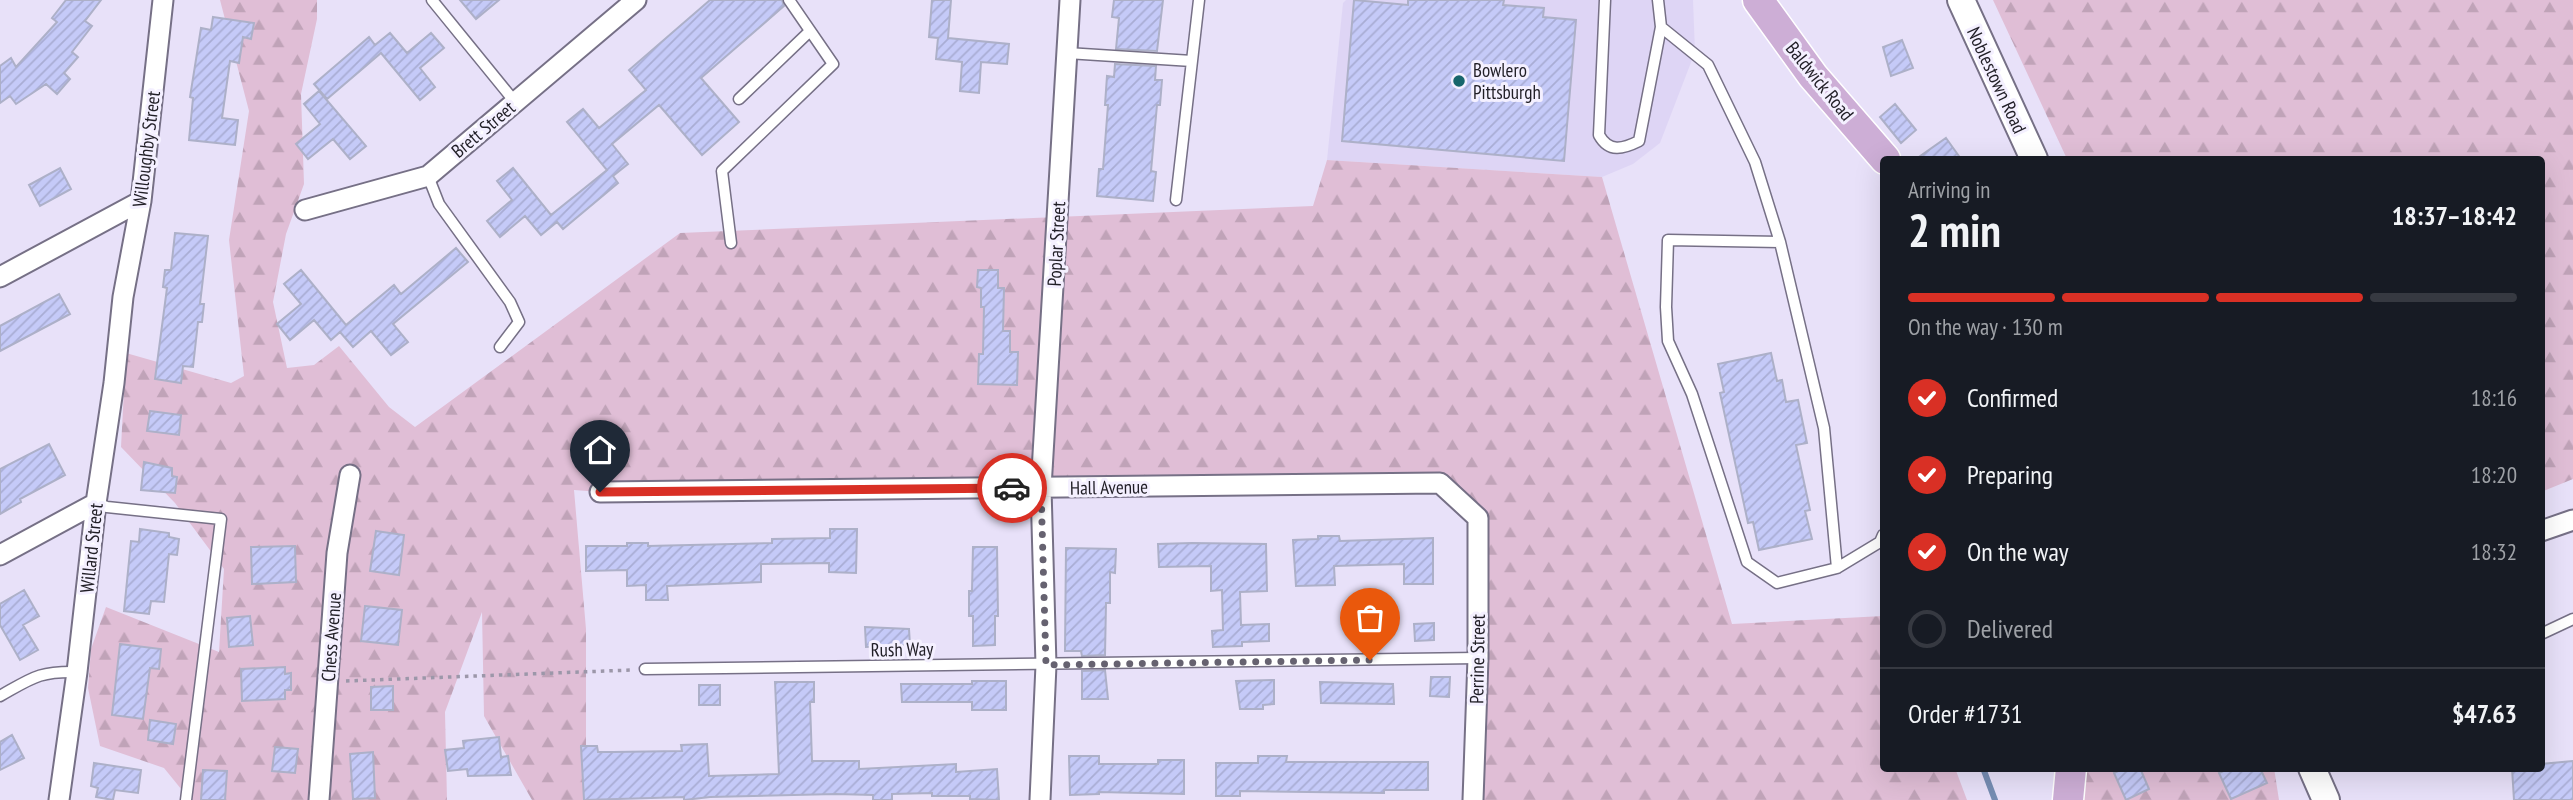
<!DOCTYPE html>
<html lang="en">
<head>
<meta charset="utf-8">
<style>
	:root { --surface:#171b24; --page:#20242c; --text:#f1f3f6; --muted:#9ea1a6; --line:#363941; --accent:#d93025 }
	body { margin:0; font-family:"PT Sans Narrow",sans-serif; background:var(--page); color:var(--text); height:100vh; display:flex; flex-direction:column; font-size:26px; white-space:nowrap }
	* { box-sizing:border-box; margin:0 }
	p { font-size:23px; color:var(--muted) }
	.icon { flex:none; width:38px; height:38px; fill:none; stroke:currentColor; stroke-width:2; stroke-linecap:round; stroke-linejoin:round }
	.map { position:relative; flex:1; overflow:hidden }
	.panel { position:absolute; left:1880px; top:156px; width:665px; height:616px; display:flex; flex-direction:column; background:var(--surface); border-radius:7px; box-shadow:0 7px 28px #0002 }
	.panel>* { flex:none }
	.pin { position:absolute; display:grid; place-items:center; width:60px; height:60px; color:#fff; margin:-72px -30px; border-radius:50% 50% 50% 0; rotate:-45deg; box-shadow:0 0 7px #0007 }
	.pin .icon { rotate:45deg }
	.courier { position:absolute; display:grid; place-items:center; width:70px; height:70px; margin:-35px; border:5px solid #d93025; border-radius:50%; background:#fff; color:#222; box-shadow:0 2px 9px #0007 }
	.head em { font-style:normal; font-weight:700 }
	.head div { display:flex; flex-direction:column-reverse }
	.head { display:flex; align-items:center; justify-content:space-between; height:119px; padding:0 28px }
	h1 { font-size:46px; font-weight:700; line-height:52px }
	.bar { display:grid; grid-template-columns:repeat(4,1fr); gap:10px 7px; align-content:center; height:84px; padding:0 28px }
	.bar i { height:9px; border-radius:5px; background:var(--line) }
	.bar .current { background:var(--accent) }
	.bar p { grid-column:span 4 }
	.line { display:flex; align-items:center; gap:18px; padding:0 28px; border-top:2px solid var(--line) }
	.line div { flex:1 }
	ol { padding:0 28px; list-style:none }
	li { display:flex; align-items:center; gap:21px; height:77px }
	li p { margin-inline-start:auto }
	li .icon { padding:7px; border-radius:50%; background:var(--accent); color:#fff; stroke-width:4 }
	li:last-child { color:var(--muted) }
	li i { width:38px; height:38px; border:4px solid var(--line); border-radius:50% }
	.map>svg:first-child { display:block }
	.built { fill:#ded5f5 }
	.forest { fill:url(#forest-firs) }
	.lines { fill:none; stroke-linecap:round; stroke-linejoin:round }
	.stream { stroke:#768db3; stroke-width:6 }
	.building { fill:url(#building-hatch); stroke:#adb0c8; stroke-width:2 }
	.service-casing { stroke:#767086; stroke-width:13 }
	.minor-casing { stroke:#767086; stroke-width:23 }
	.secondary-casing { stroke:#767086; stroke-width:30 }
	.primary-casing { stroke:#fff; stroke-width:33 }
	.path { stroke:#9c97a9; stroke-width:3.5; stroke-dasharray:3.5 5; stroke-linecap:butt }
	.service { stroke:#fff; stroke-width:10 }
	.minor { stroke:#fff; stroke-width:19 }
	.secondary { stroke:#fff; stroke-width:26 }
	.primary { stroke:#cdaed6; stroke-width:30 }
	.done { stroke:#666270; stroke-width:7; stroke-dasharray:0 12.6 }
	.route { stroke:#d93025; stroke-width:9 }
	.poi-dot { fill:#18666c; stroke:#f4f0ff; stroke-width:2.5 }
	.labels { text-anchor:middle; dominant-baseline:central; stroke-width:6; stroke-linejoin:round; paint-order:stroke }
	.poi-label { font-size:19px; fill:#201e26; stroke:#f4f0ff; text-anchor:start }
	.street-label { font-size:19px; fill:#201e26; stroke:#f4f0ff }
</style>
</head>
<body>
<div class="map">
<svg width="2573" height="800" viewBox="0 0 2573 800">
	<defs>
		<pattern id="forest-firs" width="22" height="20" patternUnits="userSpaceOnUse" patternTransform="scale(1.75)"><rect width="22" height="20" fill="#e0bed6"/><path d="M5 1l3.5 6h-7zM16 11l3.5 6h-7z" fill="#c0a3b8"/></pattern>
		<pattern id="building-hatch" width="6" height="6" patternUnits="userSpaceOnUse" patternTransform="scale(1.75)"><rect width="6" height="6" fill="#c5caf8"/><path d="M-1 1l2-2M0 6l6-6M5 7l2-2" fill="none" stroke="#a9add4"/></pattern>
	</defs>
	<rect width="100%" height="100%" fill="#e8e1f9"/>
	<!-- built -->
	<path class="built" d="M1346,0H1693L1695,52L1660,143L1633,164L1602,177L1327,160L1343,3Z"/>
	<!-- forest -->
	<path class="forest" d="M220,0H317V19L301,94L304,184L286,234L273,302L287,368L314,365L339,346L389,407L415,427L680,233L1313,206L1327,160L1602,177L1732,624L1883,616V768H1955L1967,800H1470L1469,507L1427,484L600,492L574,490L586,629V800H532L484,716L482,612L445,712L447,800H190L164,768L100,746L88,688L91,649L106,607L219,652L224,569L175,503L121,447L126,353L231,383L244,376L229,240L249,111Z
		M1993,0H2573V479L2541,492V159H2067Z
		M2084,768H2274L2279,800H2084Z"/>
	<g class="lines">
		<!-- stream -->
		<path class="stream" d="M1983,768L1995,800"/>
	</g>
	<!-- building -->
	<path class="building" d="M66,0H101L85,21L92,26L72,52L78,57L64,73L70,79L57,94L46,84L16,104L10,96L0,103V66L11,58L16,67L57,22L52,18Z
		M460,0H499L476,19Z
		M710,0H782L784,6L701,78L739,122L702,155L659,105L612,144L628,164L613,176L618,183L563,229L557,222L541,235L525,216L500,237L487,221L512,200L497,181L513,168L551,215L607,170L567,122L583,109L599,128L646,90L629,70Z
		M932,0H951L948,38L1009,44L1007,64L981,62L979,93L960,91L962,62L936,59L938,38L929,37Z
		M1114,0H1163L1157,51L1116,49L1119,18L1112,17Z
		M1354,0L1408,5V0H1504L1503,5L1544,8L1543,17L1576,20L1564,161L1342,141Z
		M213,17L254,23L251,39L243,37L239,63L230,61L222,118L238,120L235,145L189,140L193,98L190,97L201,28L211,30Z
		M390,33L407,53L431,33L444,48L420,68L435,87L420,100L381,53L327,99L314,84L369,37L375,45Z
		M1902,40L1913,68L1891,76L1883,47Z
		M1115,64L1156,66L1155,80H1162L1160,105H1157L1151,171L1156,172L1153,201L1097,196L1099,169H1103L1108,105H1105L1107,76L1114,77Z
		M319,91L366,146L350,159L333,139L308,159L296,144L320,124L304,104Z
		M1895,104L1916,130L1901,143L1880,117Z
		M1946,138L1961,159H1916Z
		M60,168L71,189L40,206L29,185Z
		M175,233L208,236L200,304H204L202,322H198L193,367L183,366L181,383L155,379L167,288L163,287L165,270H171Z
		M456,248L468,262L393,324L408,342L391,355L371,331L353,347L340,332L331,340L314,320L290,340L277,324L301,304L284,284L301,270L346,325L394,285L401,294Z
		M978,270H998V288H1004L1003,331H1010V352H1018L1017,385L978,384L979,354H983L984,307H981V288L977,287Z
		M59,294L70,314L0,351V326Z
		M1771,353L1777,381L1782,380L1786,402L1798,400L1807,443L1796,445L1810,510L1805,511L1812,539L1759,550L1753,522L1748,523L1720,393L1724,392L1718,364Z
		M150,411L181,415L179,435L147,431Z
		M49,444L65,475L20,499L21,502L0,514V469Z
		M144,462L172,468V476L177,477L175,493L141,490Z
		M140,529L169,533V537L179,539L177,555L169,554L164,602L151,601L149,614L124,611L131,541L139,542Z
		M830,529H857L856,573L829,572V563L761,564V582L667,586L668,600H646V585L627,586V570L586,571V546H627V543H648V546L772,543V539L830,538Z
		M376,531L404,535L399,575L370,571Z
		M1318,536H1339L1340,541L1433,538V584H1404V564L1334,566L1335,585L1296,586L1293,540L1318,539Z
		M1192,543L1266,544L1267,591L1240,592L1241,625L1269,624V641L1242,642V646L1213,647L1212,631L1223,630L1222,590L1211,591V566L1159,567L1158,544Z
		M295,546L296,582L252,584L251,547Z
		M973,547H997L998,616H995V645L973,646V616H969V591H972Z
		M1066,548L1116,549L1115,573L1110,572V603H1106L1105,655L1082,656L1081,651H1065Z
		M24,590L39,616L23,625L38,650L20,660L0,625V604Z
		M365,606L402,610L398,645L361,641Z
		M250,616L253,645L229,647L227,618Z
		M1434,623V640L1415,641L1414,624Z
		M865,627L909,629L910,645L866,647Z
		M120,644L161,649L159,669L150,668L143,719L112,715Z
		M285,667V674L291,673V690H285V699L242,701L241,669Z
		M1105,670L1108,699H1082V671Z
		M1431,677H1450L1449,697L1430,696Z
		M1274,680V704L1263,705V709H1240L1236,681Z
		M972,681H1006V710H972V702H902L901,684H972Z
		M775,682H814V702H810L812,761H859V769L956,764V772L997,769L999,800L970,799V796H932V793L892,794V800H873V795L836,794L710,797L684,800V797L584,800L581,746H597L598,752H613L682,751L681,745L707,744L709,776L779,774Z
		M1320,682L1393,684L1394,704L1321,703Z
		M699,685H720V705H699Z
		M393,686V710H371V687Z
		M150,720L176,724L173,744L148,740Z
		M12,735L24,758L0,770V742Z
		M499,737L501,757L508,756L511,775L468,776L467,769L448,771L445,750L464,748L463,741Z
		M275,747L298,749L295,773L272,771Z
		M373,752L375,798L353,799L350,754Z
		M1069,756H1099V764H1158V760H1184V794L1099,792V794L1070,795Z
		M1258,756H1287L1286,762H1428V790H1384V793L1240,791V796H1216V763H1258Z
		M2573,761V800H2514L2512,768H2541V764Z
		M94,763L141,770L138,793L115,790L113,800L96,797L98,788L91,786Z
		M2124,768H2140L2149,789L2126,800L2114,773Z
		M2230,768H2260L2267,783L2231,799L2219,773Z
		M203,770L227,771L225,800H201Z"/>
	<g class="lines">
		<defs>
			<path id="service" d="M432,0L515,102
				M1605,0L1599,135C1609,153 1623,149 1639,141L1661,27
				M1658,0L1661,27L1708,65L1755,162L1780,242
				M1067,53L1192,61
				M739,99L810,31
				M428,176L439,204L510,302L519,322L500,347
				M1176,200L1199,0
				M1668,240L1780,242L1824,428L1837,568L1777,583L1747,562L1692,394L1668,341L1666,307Z
				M731,243L722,171L833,64L789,0
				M96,503L107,507L221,519L186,800
				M1837,568L1880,542L1883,535
				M2541,634L2573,619
				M645,669L1478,658
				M0,696C32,678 39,671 77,672"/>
			<path id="minor" d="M305,210L428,176L636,0
				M0,277L141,201
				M600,492L1440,483L1478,518V658L1473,800
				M2541,531L2573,520
				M0,555L96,503
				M59,800L77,672L96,503L114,383L123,297L141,201L163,0
				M319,800L337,553L350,475
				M1040,800L1046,665L1041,488L1070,0"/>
			<path id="secondary" d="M1961,0L2034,159
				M2312,768L2326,800"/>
			<path id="primary" d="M1758,0L1813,76L1885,159
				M2068,800L2071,768"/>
		</defs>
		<!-- service casing -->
		<use href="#service" class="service-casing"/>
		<!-- minor casing -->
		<use href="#minor" class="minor-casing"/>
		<!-- secondary casing -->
		<use href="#secondary" class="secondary-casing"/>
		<!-- primary casing -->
		<use href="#primary" class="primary-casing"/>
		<!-- path -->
		<path class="path" d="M346,681L632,670"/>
		<!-- service -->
		<use href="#service" class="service"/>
		<!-- minor -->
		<use href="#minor" class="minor"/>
		<!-- secondary -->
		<use href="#secondary" class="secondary"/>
		<!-- primary -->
		<use href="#primary" class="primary"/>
	</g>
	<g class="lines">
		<!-- done -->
		<path class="done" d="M1012,488H1041L1046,665L1370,660"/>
		<!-- route -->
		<path class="route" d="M600,492L1012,488"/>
	</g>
	<!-- markers -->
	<circle class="poi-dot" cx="1459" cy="81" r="7"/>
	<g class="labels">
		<!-- poi labels -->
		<g class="poi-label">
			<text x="1473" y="70">Bowlero<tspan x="1473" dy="22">Pittsburgh</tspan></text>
		</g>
		<!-- street labels -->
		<g class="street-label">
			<text transform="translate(1997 80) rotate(65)">Noblestown Road</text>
			<text transform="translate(1820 81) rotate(51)">Baldwick Road</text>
			<text transform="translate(483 129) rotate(-40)">Brett Street</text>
			<text transform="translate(146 149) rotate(-83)">Willoughby Street</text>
			<text transform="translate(1056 244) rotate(-87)">Poplar Street</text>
			<text transform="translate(1109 487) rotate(-1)">Hall Avenue</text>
			<text transform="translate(91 548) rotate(-84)">Willard Street</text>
			<text transform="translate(331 637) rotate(-86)">Chess Avenue</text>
			<text transform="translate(902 649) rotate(-1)">Rush Way</text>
			<text transform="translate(1477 659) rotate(-89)">Perrine Street</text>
		</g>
	</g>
</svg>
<div class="pin" style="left:1370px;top:660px;background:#ea580c"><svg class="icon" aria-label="bag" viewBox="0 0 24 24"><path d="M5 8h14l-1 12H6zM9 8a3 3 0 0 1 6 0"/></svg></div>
<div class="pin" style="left:600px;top:492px;background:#1f2937"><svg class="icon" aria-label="home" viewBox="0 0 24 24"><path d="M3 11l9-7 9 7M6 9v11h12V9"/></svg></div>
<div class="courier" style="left:1012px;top:488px"><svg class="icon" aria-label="car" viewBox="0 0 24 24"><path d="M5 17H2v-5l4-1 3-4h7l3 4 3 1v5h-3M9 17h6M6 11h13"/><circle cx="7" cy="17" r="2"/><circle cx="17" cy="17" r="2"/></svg></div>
<section class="panel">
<div class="head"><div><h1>2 min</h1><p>Arriving in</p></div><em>18:37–18:42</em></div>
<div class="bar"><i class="current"></i><i class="current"></i><i class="current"></i><i></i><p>On the way · 130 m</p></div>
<ol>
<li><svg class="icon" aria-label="check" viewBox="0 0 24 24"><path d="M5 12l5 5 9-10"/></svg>Confirmed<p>18:16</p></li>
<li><svg class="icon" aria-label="check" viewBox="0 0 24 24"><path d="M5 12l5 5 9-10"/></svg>Preparing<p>18:20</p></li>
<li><svg class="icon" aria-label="check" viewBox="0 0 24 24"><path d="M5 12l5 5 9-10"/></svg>On the way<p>18:32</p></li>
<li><i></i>Delivered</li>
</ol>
<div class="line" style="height:91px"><div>Order #1731</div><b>$47.63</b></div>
</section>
</div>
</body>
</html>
